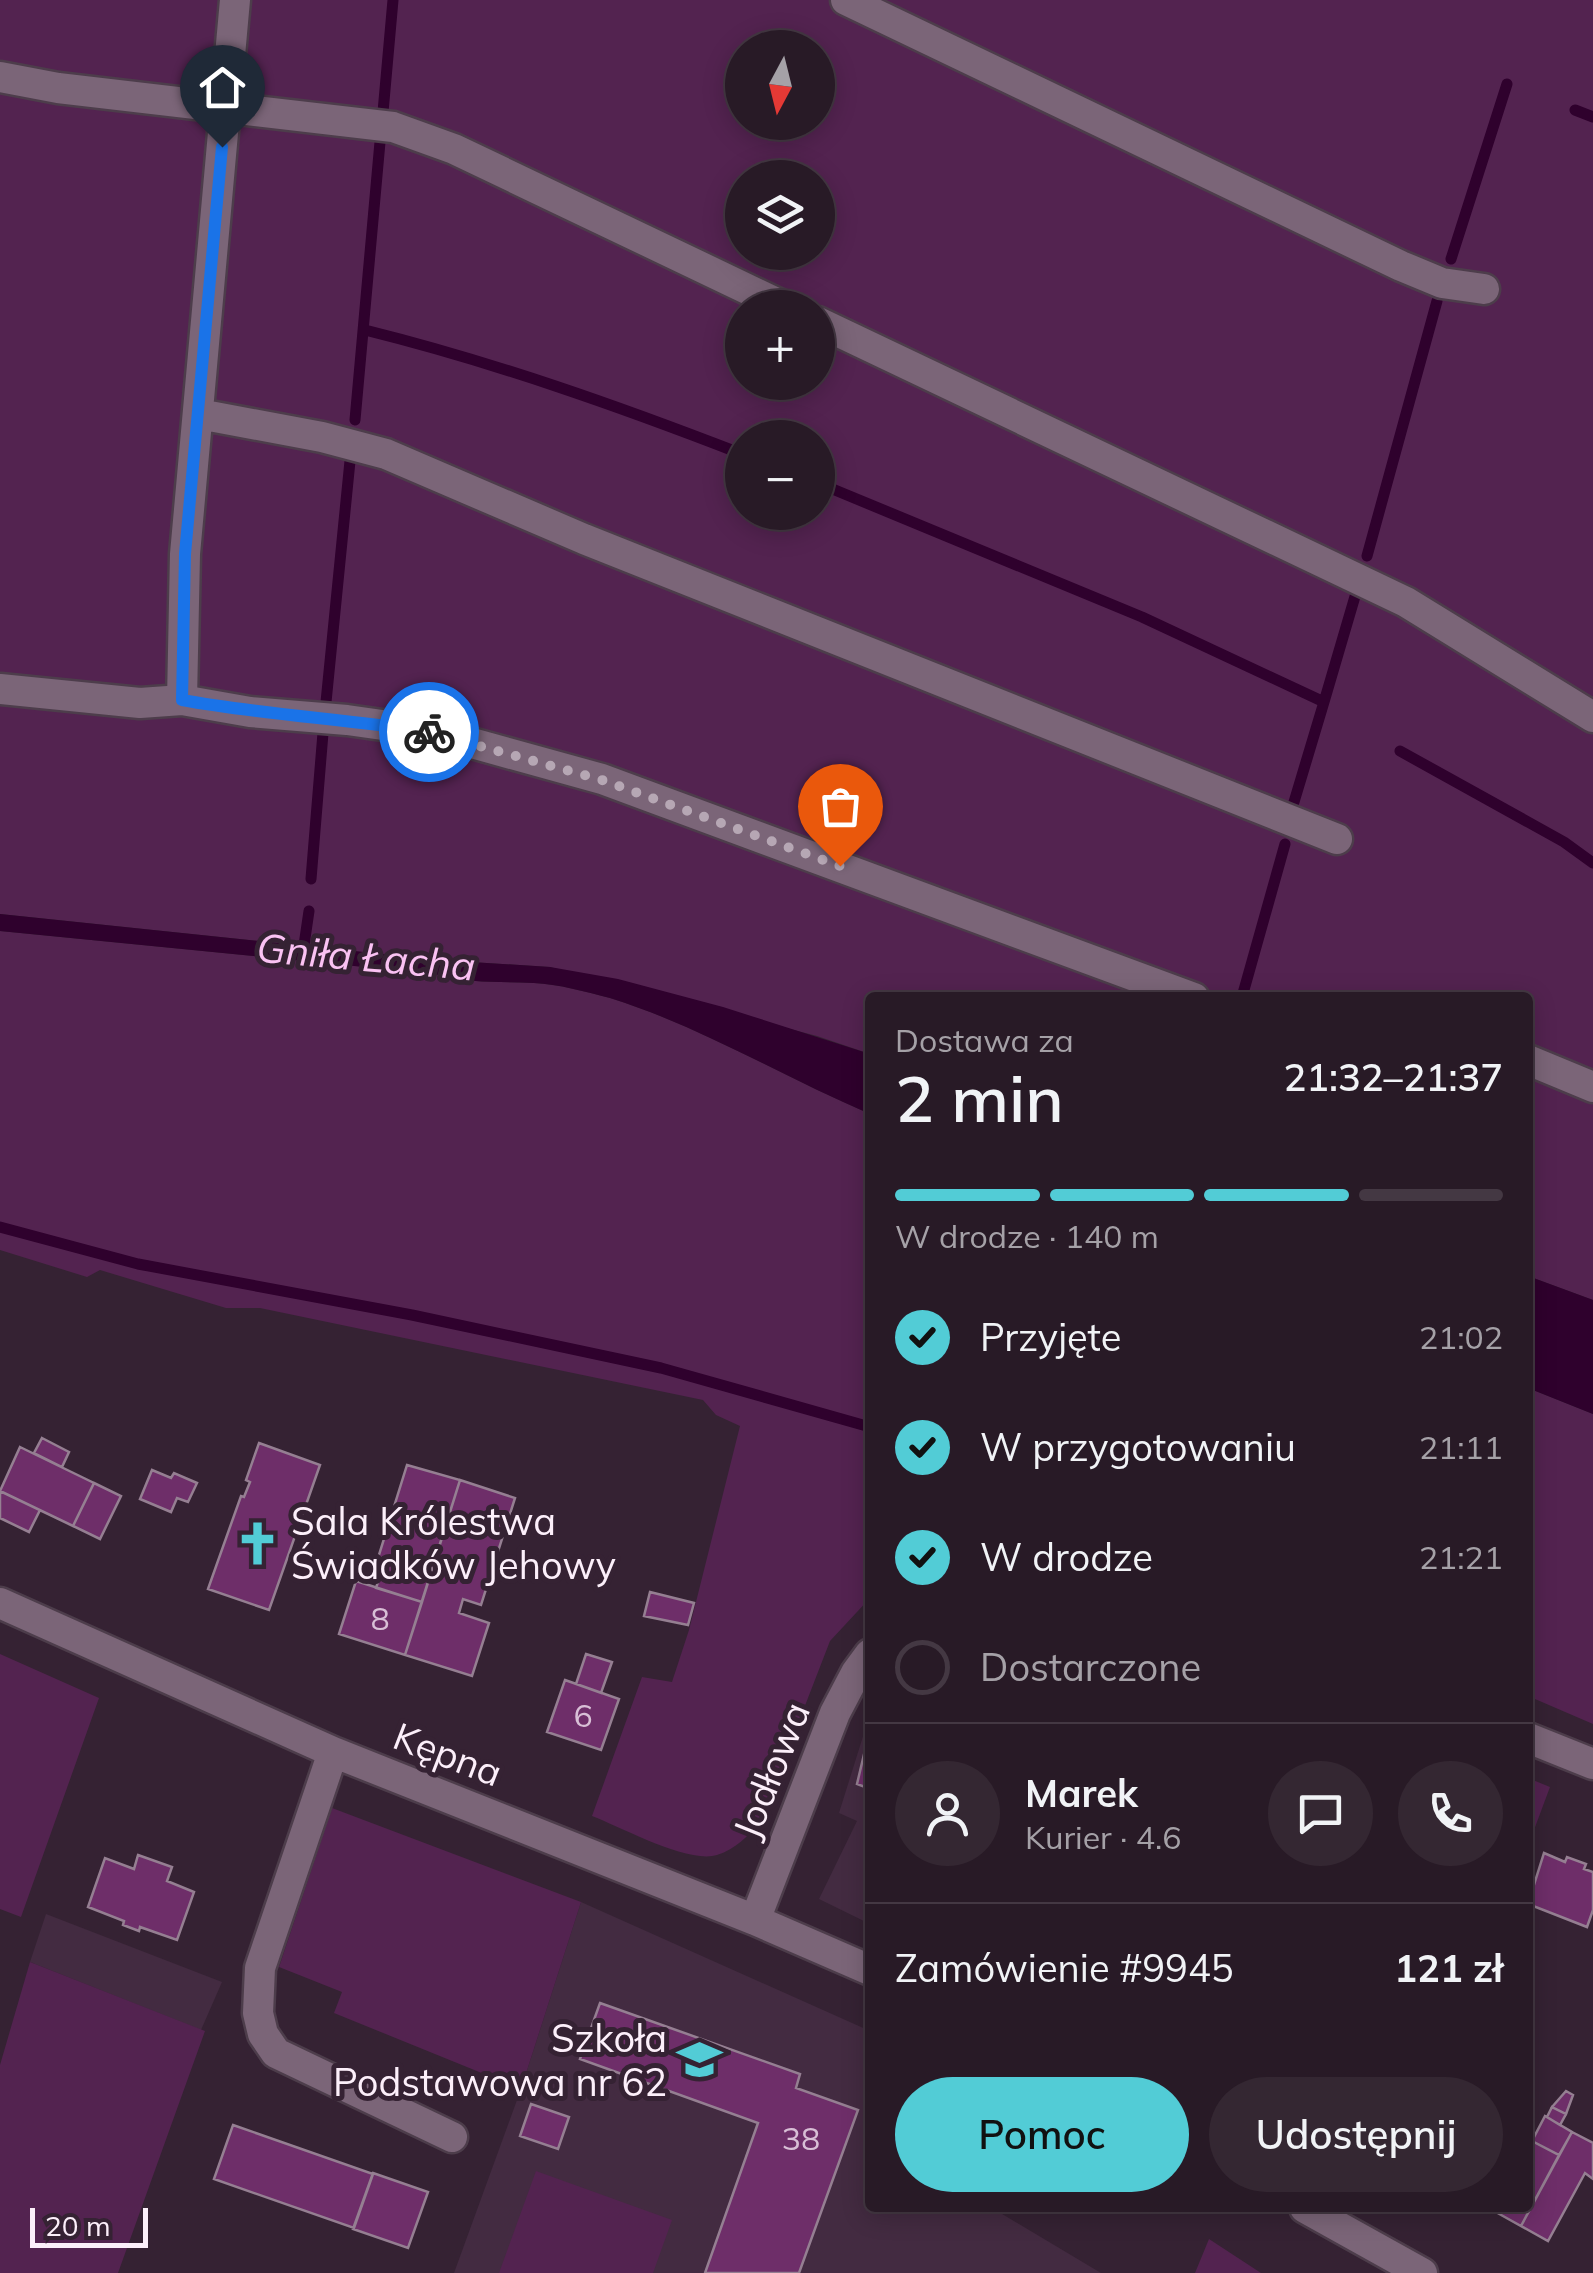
<!DOCTYPE html>
<html lang="pl">
<head>
<meta charset="utf-8">
<style>
	:root { --surface:#281a26; --page:#342732; --text:#f1f3f6; --muted:#a5a1a7; --line:#443843; --accent:#52ccd6 }
	body { margin:0; font-family:Mulish,sans-serif; background:var(--page); color:var(--text); height:100vh; display:flex; flex-direction:column; font-size:38px; white-space:nowrap }
	* { box-sizing:border-box; margin:0 }
	p { font-size:32px; color:var(--muted) }
	.icon { flex:none; width:55px; height:55px; fill:none; stroke:currentColor; stroke-width:2; stroke-linecap:round; stroke-linejoin:round }
	.map { position:relative; flex:1; overflow:hidden }
	.drawer { position:absolute; left:865px; top:992px; width:668px; height:1220px; display:flex; flex-direction:column; background:var(--surface); border-radius:10px; box-shadow:0 5px 25px #0003,0 0 0 2px var(--line) }
	.drawer>* { flex:none }
	.needle { width:65px; rotate:187deg }
	.controls { position:absolute; left:725px; top:30px; display:grid; gap:20px }
	.controls a { display:grid; place-items:center; width:110px; height:110px; border-radius:50%; background:var(--surface); box-shadow:0 5px 25px #0003,0 0 0 2px var(--line); font-size:50px }
	.scale { position:absolute; left:30px; bottom:25px; width:118px; box-sizing:border-box; padding-left:10px; border:5px solid #fceffa; border-top:0; font-size:28px; line-height:35px; white-space:nowrap; color:#fceffa; -webkit-text-stroke:8px #352233; paint-order:stroke }
	.pin { position:absolute; display:grid; place-items:center; width:85px; height:85px; color:#fff; margin:-102px -42px; border-radius:50% 50% 50% 0; rotate:-45deg; box-shadow:0 0 10px #0007 }
	.pin .icon { rotate:45deg }
	.courier { position:absolute; display:grid; place-items:center; width:100px; height:100px; margin:-50px; border:8px solid #1a73e8; border-radius:50%; background:#fff; color:#222; box-shadow:0 2px 12px #0007 }
	.summary em { font-style:normal; font-weight:600 }
	.summary div { display:flex; flex-direction:column-reverse }
	.summary { display:flex; align-items:center; justify-content:space-between; height:170px; padding:0 30px }
	h1 { font-size:65px; font-weight:600; line-height:75px }
	.bar { display:grid; grid-template-columns:repeat(4,1fr); gap:15px 10px; align-content:center; height:120px; padding:0 30px }
	.bar i { height:12px; border-radius:8px; background:var(--line) }
	.bar .current { background:var(--accent) }
	.bar p { grid-column:span 4 }
	.line { display:flex; align-items:center; gap:25px; padding:0 30px; border-top:2px solid var(--line) }
	.line div { flex:1 }
	.round { display:grid; place-items:center; flex:none; width:105px; height:105px; border-radius:52px; background:var(--page) }
	ol { padding:0 30px; list-style:none }
	li { display:flex; align-items:center; gap:30px; height:110px }
	li p { margin-inline-start:auto }
	li .icon { padding:10px; border-radius:50%; background:var(--accent); color:#111; stroke-width:4 }
	li:last-child { color:var(--muted) }
	li i { width:55px; height:55px; border:5px solid var(--line); border-radius:50% }
	.action { display:flex; gap:20px; margin-top:auto; padding:20px 30px }
	.action a { flex:1; height:115px; border-radius:60px; background:var(--accent); color:#111; font-size:40px; font-weight:600; line-height:115px; text-align:center }
	.action a+a { background:var(--page); color:var(--text) }
	.map>svg:first-child { display:block }
	.built { fill:#432b41 }
	.green { fill:#532350; fill-rule:evenodd }
	.water { fill:#2f012d }
	.lines { fill:none; stroke-linecap:round; stroke-linejoin:round }
	.stream { stroke:#2f012d; stroke-width:11 }
	.building { fill:#6e2e69; stroke:#957f92; stroke-width:2.5 }
	.minor-casing { stroke:#4d3d4b; stroke-width:35 }
	.minor { stroke:#7b6578; stroke-width:30 }
	.done { stroke:#b6a7b4; stroke-width:10; stroke-dasharray:0 18 }
	.route { stroke:#1a73e8; stroke-width:12 }
	.labels { text-anchor:middle; dominant-baseline:central; stroke-width:10; stroke-linejoin:round; paint-order:stroke }
	.number-label { font-size:32px; fill:#d8bfd6 }
	.poi-label { font-size:38px; fill:#fceffa; stroke:#352233; text-anchor:start }
	.street-label { font-size:38px; fill:#fceffa; stroke:#352233 }
	.water-label { font-size:40px; font-style:italic; fill:#fac2f3; stroke:#352233 }
</style>
</head>
<body>
<div class="map">
<svg width="1593" height="2273" viewBox="0 0 1593 2273">
	<rect width="100%" height="100%" fill="#352233"/>
	<!-- built -->
	<path class="built" d="M870,1714V1924L819,1899L857,1821L839,1813Z
		M581,1902L870,2031V2208H992L1101,2273H454L521,2089Z
		M46,1914L222,1982L201,2030L30,1962Z"/>
	<!-- green -->
	<path class="green" d="M0,0H1593V1300L1528,1276V998H870V1054L817,1036L550,967L439,960L0,914ZM742,48H818V122H742ZM742,178H818V252H742ZM742,308H818V382H742ZM742,438H818V512H742Z
		M0,931L435,974C469,984 500,981 534,983C558,984 587,992 610,998C700,1026 783,1077 870,1114V1598L830,1641L760,1822C748,1836 736,1849 717,1855C688,1864 621,1827 592,1816L642,1677L672,1682L689,1630L740,1426L716,1415L703,1400L260,1308H226L100,1270L87,1277L0,1250Z
		M1528,1388L1593,1414V1724L1528,1696Z
		M0,1654L99,1698L21,1917L0,1909Z
		M1528,1778L1550,1787L1528,1846Z
		M332,1808L581,1902L521,2089L334,2013L342,1992L279,1967Z
		M30,1962L205,2031L118,2273H0V2065Z
		M536,2171L672,2220L653,2273H499Z
		M1209,2239L1261,2273H1195Z"/>
	<!-- water -->
	<path class="water" d="M0,914L439,960L550,967L618,979L723,1007L870,1054V1114C783,1077 700,1026 610,998C587,992 558,984 534,983C500,981 469,984 435,974L0,931Z
		M1528,1276L1593,1300V1414L1528,1388Z"/>
	<g class="lines">
		<!-- stream -->
		<path class="stream" d="M1575,110L1593,117
			M383,112L393,0
			M1451,259L1507,84
			M365,330C494,362 618,406 742,454
			M355,420L380,142
			M818,483L1142,617L1324,702L1294,802
			M1367,556L1437,301
			M326,702L350,461
			M1324,702L1356,593
			M1400,751L1564,842L1593,863
			M311,879L323,733
			M303,952L309,911
			M1242,997L1285,844
			M0,1227L138,1264L412,1315L661,1368L870,1427"/>
	</g>
	<!-- building -->
	<path class="building" d="M42,1438L69,1452L62,1467L34,1453Z
		M259,1443L320,1465L269,1610L208,1589L241,1496L244,1497L250,1482L246,1480Z
		M20,1447L94,1483L73,1526L0,1491Z
		M407,1465L460,1480L422,1602L376,1588L381,1573L374,1571Z
		M152,1470L171,1478L174,1473L197,1483L188,1502L177,1498L171,1512L140,1499Z
		M460,1480L515,1498L481,1605L463,1599L459,1613L489,1623L472,1676L405,1655Z
		M94,1483L121,1496L100,1539L73,1526Z
		M0,1491L40,1510L29,1532L0,1518Z
		M356,1581L422,1602L405,1655L339,1634Z
		M650,1592L694,1603L688,1625L644,1616Z
		M586,1654L612,1662L601,1693L576,1684Z
		M565,1680L619,1699L601,1750L547,1732Z
		M870,1729V1789L857,1784Z
		M1544,1853L1565,1862L1567,1857L1586,1864L1584,1869L1593,1872V1910L1587,1927L1528,1904Z
		M138,1855L172,1867L167,1881L194,1892L177,1940L140,1927L139,1931L123,1925L124,1921L88,1907L105,1858L134,1869Z
		M600,2003L800,2074L796,2088L858,2110L799,2273H705L758,2123L580,2059Z
		M1566,2091L1573,2095L1566,2114L1552,2107Z
		M531,2104L569,2117L558,2149L520,2136Z
		M1552,2107L1566,2114L1560,2125L1547,2117Z
		M1545,2116L1572,2132L1559,2155L1532,2141Z
		M233,2125L373,2174L354,2228L214,2179Z
		M1572,2132L1593,2143V2179L1585,2173L1548,2241L1521,2226Z
		M1532,2141L1559,2155L1521,2226L1494,2211L1495,2208H1528V2149Z
		M373,2173L428,2192L408,2248L353,2229Z"/>
	<g class="lines">
		<defs>
			<path id="minor" d="M846,0L1401,266L1442,283L1484,289
				M0,77L58,88L393,127L454,149L787,308
				M818,322L1406,602L1593,717
				M199,414L322,437L386,454L584,539L1337,839
				M0,689L140,703L182,700L250,712L347,720L432,732L602,779L1194,998
				M182,700L185,554L235,0
				M1528,1060L1593,1087
				M0,1603L333,1752L755,1920L870,1970
				M1528,1738L1593,1764
				M333,1752L260,1968L258,2013L263,2034L276,2053L452,2137
				M755,1920L835,1713L856,1673L870,1654
				M1305,2208L1422,2273"/>
		</defs>
		<!-- minor casing -->
		<use href="#minor" class="minor-casing"/>
		<!-- minor -->
		<use href="#minor" class="minor"/>
	</g>
	<g class="lines">
		<!-- done -->
		<path class="done" d="M429,732L602,780L840,866"/>
		<!-- route -->
		<path class="route" d="M222,147L185,554L182,700C264,715 347,719 429,732"/>
	</g>
	<!-- icons -->
	<defs>
		<symbol id="church-bare" viewBox="-9 -9 18 18"><path d="M-1.2-6h2.4v3.5h3.3v2.4h-3.3V6h-2.4V-.1h-3.3v-2.4h3.3Z" fill="#52ccd6" stroke="#352233" stroke-width="2.5" paint-order="stroke"/></symbol>
		<symbol id="school-bare" viewBox="-9 -9 18 18"><path d="M0-5L7-2L0 1L-7-2ZM-4 1L0 2.5L4 1V4Q0 6-4 4Z" fill="#52ccd6" stroke="#352233" stroke-width="2.5" paint-order="stroke"/></symbol>
	</defs>
	<g fill-rule="evenodd">
		<use href="#church-bare" x="226" y="1512" width="63" height="63"/>
		<use href="#school-bare" x="668" y="2028" width="63" height="63"/>
	</g>
	<g class="labels">
		<!-- number labels -->
		<g class="number-label">
			<text x="380" y="1618">8</text>
			<text x="583" y="1715">6</text>
			<text x="801" y="2138">38</text>
		</g>
		<!-- poi labels -->
		<g class="poi-label">
			<text x="291" y="1521">Sala Królestwa<tspan x="291" dy="44">Świadków Jehowy</tspan></text>
			<text x="667" y="2038" text-anchor="end">Szkoła<tspan x="667" dy="44">Podstawowa nr 62</tspan></text>
		</g>
		<!-- street labels -->
		<g class="street-label">
			<text transform="translate(448 1754) rotate(21)">Kępna</text>
			<text transform="translate(771 1770) rotate(-68)">Jodłowa</text>
		</g>
		<!-- water labels -->
		<g class="water-label">
			<text transform="translate(366 956) rotate(5)">Gniła Łacha</text>
		</g>
	</g>
</svg>
<div class="controls">
<a><svg class="needle" viewBox="-14 -14 28 28"><path d="M0-13l5 13h-10z" fill="#e53935"/><path d="M0 13l5-13h-10z" fill="#a5a1a7"/></svg></a>
<a><svg class="icon" aria-label="layers" viewBox="0 0 24 24"><path d="M12 4l9 5-9 5-9-5zM3 14l9 5 9-5"/></svg></a>
<a>+</a>
<a>−</a>
</div>
<div class="scale">20 m</div>
<div class="pin" style="left:840px;top:866px;background:#ea580c"><svg class="icon" aria-label="bag" viewBox="0 0 24 24"><path d="M5 8h14l-1 12H6zM9 8a3 3 0 0 1 6 0"/></svg></div>
<div class="pin" style="left:222px;top:147px;background:#1f2937"><svg class="icon" aria-label="home" viewBox="0 0 24 24"><path d="M3 11l9-7 9 7M6 9v11h12V9"/></svg></div>
<div class="courier" style="left:429px;top:732px"><svg class="icon" aria-label="bike" viewBox="0 0 24 24"><circle cx="6" cy="16" r="4"/><circle cx="18" cy="16" r="4"/><path d="M6 16l4-8h5l3 8M10 8l3 8H6M13 5h3"/></svg></div>
<section class="drawer">
<div class="summary"><div><h1>2 min</h1><p>Dostawa za</p></div><em>21:32–21:37</em></div>
<div class="bar"><i class="current"></i><i class="current"></i><i class="current"></i><i></i><p>W drodze · 140 m</p></div>
<ol>
<li><svg class="icon" aria-label="check" viewBox="0 0 24 24"><path d="M5 12l5 5 9-10"/></svg>Przyjęte<p>21:02</p></li>
<li><svg class="icon" aria-label="check" viewBox="0 0 24 24"><path d="M5 12l5 5 9-10"/></svg>W przygotowaniu<p>21:11</p></li>
<li><svg class="icon" aria-label="check" viewBox="0 0 24 24"><path d="M5 12l5 5 9-10"/></svg>W drodze<p>21:21</p></li>
<li><i></i>Dostarczone</li>
</ol>
<div class="line" style="height:180px"><a class="round"><svg class="icon" aria-label="person" viewBox="0 0 24 24"><circle cx="12" cy="8" r="4"/><path d="M4 21q1-7 8-7t8 7"/></svg></a><div><b>Marek</b><p>Kurier · 4.6</p></div><a class="round"><svg class="icon" aria-label="chat" viewBox="0 0 24 24"><path d="M4 5h16v11H9l-5 4z"/></svg></a><a class="round"><svg class="icon" aria-label="phone" viewBox="0 0 24 24"><path d="M5 4h4l2 5-3 2q2 4 5 5l2-3 5 2v4C11 20 4 13 5 4z"/></svg></a></div>
<div class="line" style="height:130px"><div>Zamówienie #9945</div><b>121 zł</b></div>
<div class="action"><a>Pomoc</a><a>Udostępnij</a></div>
</section>
</div>
</body>
</html>
